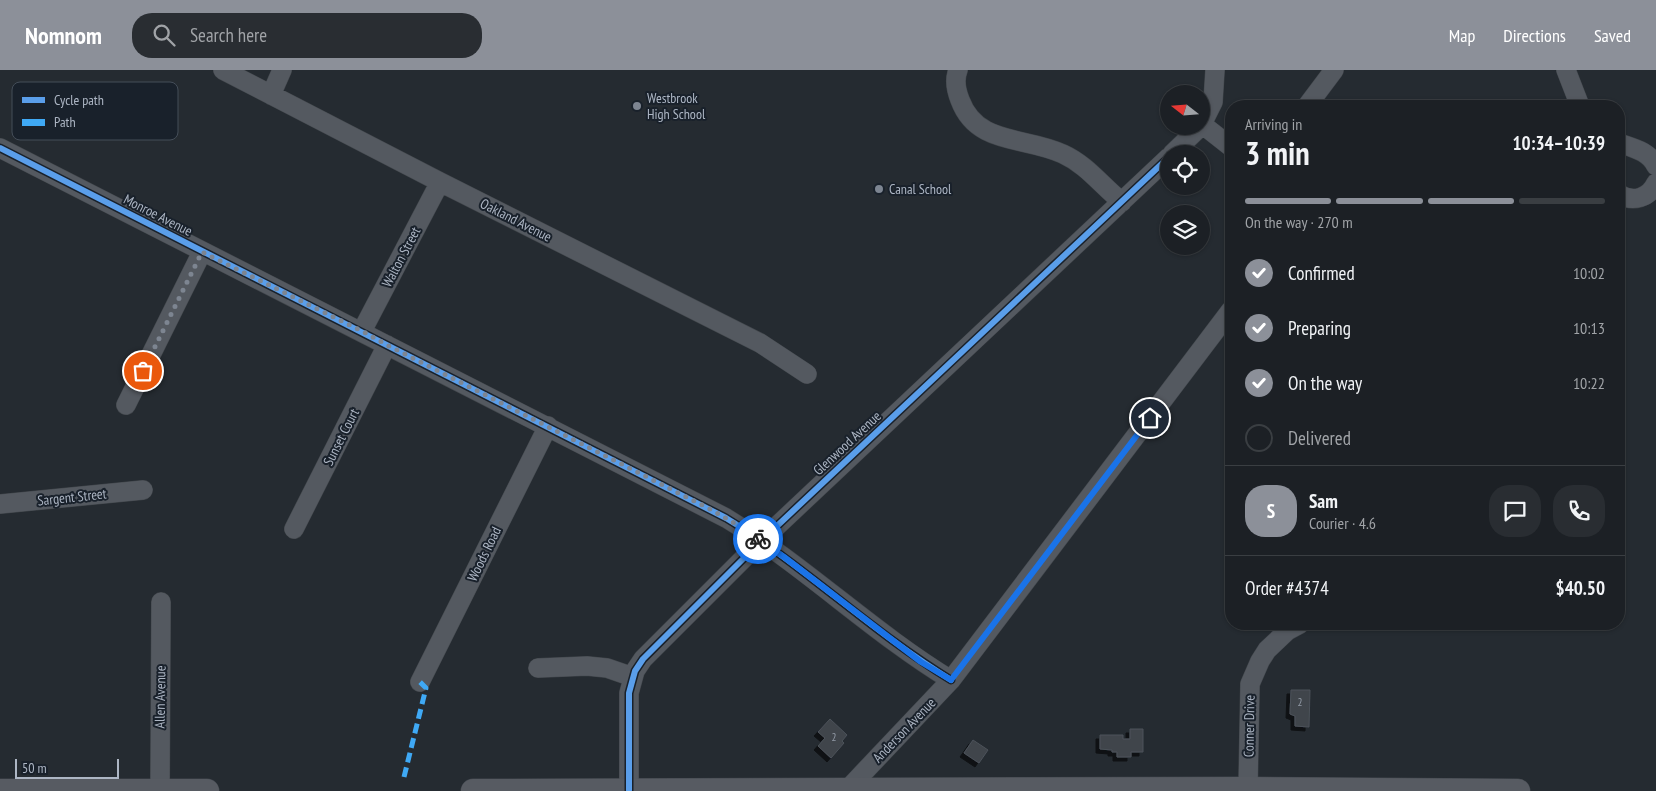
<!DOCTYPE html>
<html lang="en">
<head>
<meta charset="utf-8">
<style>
	:root { --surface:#1c2025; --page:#292d32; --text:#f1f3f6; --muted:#a0a3a7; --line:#3a3e42; --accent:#8c9099 }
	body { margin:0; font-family:"PT Sans Narrow",sans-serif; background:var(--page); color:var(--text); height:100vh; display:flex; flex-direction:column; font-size:19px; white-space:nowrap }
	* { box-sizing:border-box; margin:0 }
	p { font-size:16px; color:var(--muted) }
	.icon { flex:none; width:28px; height:28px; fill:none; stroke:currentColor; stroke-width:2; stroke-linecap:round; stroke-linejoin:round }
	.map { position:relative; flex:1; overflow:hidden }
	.panel { position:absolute; left:1225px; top:30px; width:400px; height:530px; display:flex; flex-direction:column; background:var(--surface); border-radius:20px; box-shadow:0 1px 4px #0004,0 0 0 1px var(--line) }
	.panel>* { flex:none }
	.needle { width:32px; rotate:287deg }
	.fabs { position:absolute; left:1160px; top:15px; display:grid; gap:10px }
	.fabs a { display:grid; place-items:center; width:50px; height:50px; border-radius:50%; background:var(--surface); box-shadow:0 1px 4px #0004,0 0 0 1px var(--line); font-size:25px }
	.scale { position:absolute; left:15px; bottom:12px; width:104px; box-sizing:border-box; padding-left:5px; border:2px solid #adb6c4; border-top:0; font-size:14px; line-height:18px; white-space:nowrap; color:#adb6c4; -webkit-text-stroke:4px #19212b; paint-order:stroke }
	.pin { position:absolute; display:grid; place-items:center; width:42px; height:42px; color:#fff; margin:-21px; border:2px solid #fff; border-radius:50%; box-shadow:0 1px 5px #0007 }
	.courier { position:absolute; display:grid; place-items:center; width:50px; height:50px; margin:-25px; border:4px solid #1a73e8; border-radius:50%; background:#fff; color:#222; box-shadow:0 1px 6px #0007 }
	.headline em { font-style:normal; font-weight:600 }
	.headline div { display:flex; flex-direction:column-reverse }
	.headline { display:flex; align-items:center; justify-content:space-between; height:85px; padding:0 20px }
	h1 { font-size:32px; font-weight:600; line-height:38px }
	.bar { display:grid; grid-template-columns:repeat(4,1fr); gap:8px 5px; align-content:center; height:60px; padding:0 20px }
	.bar i { height:6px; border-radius:4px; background:var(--line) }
	.bar .on { background:var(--accent) }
	.bar p { grid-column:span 4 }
	.line { display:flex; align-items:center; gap:12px; padding:0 20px; border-top:1px solid var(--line) }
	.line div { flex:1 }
	.round { display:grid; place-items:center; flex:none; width:52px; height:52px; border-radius:20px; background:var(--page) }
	ol { padding:0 20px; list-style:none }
	li { display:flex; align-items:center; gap:15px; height:55px }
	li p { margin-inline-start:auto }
	li .icon { padding:5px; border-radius:50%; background:var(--accent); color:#fff; stroke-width:4 }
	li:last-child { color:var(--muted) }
	li i { width:28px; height:28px; border:2px solid var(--line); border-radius:50% }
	header { display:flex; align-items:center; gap:30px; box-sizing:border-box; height:70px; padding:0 25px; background:var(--accent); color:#fff }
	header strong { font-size:24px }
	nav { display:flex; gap:28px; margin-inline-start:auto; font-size:18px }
	.search { width:350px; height:45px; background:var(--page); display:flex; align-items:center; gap:12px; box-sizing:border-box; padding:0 18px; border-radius:20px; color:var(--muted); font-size:19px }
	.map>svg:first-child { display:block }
	.building { fill:#40454b; stroke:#4c525a; filter:url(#shadow) }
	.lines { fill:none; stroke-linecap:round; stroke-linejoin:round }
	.minor-casing { stroke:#42474c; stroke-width:20 }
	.major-casing { stroke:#42474e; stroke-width:25 }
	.minor { stroke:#545960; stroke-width:19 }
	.major { stroke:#575b62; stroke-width:24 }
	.quiet { stroke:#3fa9f5; stroke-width:5; stroke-dasharray:10 5; stroke-linecap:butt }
	.cycleway-casing { stroke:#19212b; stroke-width:9 }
	.cycleway { stroke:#5a9eea; stroke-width:6 }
	.done { stroke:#7d8591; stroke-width:5; stroke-dasharray:0 9 }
	.route { stroke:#1a73e8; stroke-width:6 }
	.poi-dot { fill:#7d8591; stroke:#19212b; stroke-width:2 }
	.labels { text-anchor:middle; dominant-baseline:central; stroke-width:4; stroke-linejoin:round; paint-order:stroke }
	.number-label { font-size:11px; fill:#929aa6 }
	.poi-label { font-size:14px; fill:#adb6c4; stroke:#19212b; text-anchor:start }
	.street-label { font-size:14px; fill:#adb6c4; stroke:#19212b }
	.key { fill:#19212b; stroke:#454e59; stroke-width:1 }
	.key-label { font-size:14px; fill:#adb6c4 }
</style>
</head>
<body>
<header>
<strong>Nomnom</strong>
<div class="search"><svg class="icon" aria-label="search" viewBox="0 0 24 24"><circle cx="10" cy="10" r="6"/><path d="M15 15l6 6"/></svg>Search here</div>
<nav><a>Map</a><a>Directions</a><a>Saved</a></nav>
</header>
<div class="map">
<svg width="1656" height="721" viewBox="0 0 1656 721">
	<defs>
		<filter id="shadow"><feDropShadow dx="-4" dy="4" stdDeviation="0" flood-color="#0009"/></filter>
	</defs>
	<rect width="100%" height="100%" fill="#252b31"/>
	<!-- building -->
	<path class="building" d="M1291,620H1310L1309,657L1295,656V646L1290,644Z
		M830,649L847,665L842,671L844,673L831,688L818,676L825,668L818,662Z
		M1130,659H1143V682H1131V687H1117V682H1112V680L1100,679V665H1123V669H1130Z
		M973,670L988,680L979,693L964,683Z"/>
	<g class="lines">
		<defs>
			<path id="minor" d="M223,0L440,112L760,273L807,304
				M958,0C954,10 956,20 960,30C977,76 1025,66 1063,84C1087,95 1101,115 1122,132
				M1566,0L1580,36
				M271,25L282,0
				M1307,36L1334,0
				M1203,55L1231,77
				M1201,56L1213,32L1215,0
				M1619,73C1633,78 1649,81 1656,96
				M0,78L726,448C805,496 872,562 951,610
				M1172,84L1201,56
				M1619,124C1633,133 1649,128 1656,113
				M362,261L440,112
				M126,335L202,182
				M0,434L143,420
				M294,459L387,275
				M538,598L587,596L607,598L633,607
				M420,612L548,356
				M1248,719L1250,614L1260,591L1267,580L1287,561L1300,554
				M629,720V623L635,601L643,589L761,471L1169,87
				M160,721L161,532
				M846,721L951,610L1231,240"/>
			<path id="major" d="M0,721H207
				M473,721L1248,719L1518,721"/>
		</defs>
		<!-- minor casing -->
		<use href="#minor" class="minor-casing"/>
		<!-- major casing -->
		<use href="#major" class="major-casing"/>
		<!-- minor -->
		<use href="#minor" class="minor"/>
		<!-- major -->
		<use href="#major" class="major"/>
		<!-- quiet -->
		<path class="quiet" d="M404,707L426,618L420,612"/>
		<defs>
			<path id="cycleway" d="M0,78L726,448C805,496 872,562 951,610
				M629,720V623L635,601L643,589L761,471L1169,87"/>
		</defs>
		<!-- cycleway casing -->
		<use href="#cycleway" class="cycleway-casing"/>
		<!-- cycleway -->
		<use href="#cycleway" class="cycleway"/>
	</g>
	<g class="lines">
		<!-- done -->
		<path class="done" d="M143,301L202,182L362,261L387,275L710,439L736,454L758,469"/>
		<!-- route -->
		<path class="route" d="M758,469L784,487L921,592L951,610L1150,348"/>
	</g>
	<!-- markers -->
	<g class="poi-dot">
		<circle cx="637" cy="36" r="5"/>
		<circle cx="879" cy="119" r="5"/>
	</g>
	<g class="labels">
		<!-- number labels -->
		<g class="number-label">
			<text x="1300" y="632">2</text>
			<text x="834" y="667">2</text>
		</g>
		<!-- poi labels -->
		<g class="poi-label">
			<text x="647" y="28">Westbrook<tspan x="647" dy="16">High School</tspan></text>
			<text x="889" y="119">Canal School</text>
		</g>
		<!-- street labels -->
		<g class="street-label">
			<text transform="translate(158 145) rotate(27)">Monroe Avenue</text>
			<text transform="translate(516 150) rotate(27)">Oakland Avenue</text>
			<text transform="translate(401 187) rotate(-62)">Walton Street</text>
			<text transform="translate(341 367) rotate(-63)">Sunset Court</text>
			<text transform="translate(847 373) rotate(-43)">Glenwood Avenue</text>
			<text transform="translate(72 427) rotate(-6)">Sargent Street</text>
			<text transform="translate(484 484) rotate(-64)">Woods Road</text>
			<text transform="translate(160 627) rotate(-89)">Allen Avenue</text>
			<text transform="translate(1249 656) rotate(-89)">Conner Drive</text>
			<text transform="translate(904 660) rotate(-46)">Anderson Avenue</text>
		</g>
	</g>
	<!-- legend -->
	<rect x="12" y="12" width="166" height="58" rx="8" class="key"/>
	<rect x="22" y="27" width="23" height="6" fill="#5a9eea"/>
	<rect x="22" y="49" width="23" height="7" fill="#3fa9f5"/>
	<g class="key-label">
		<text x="54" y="35">Cycle path</text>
		<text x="54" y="57">Path</text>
	</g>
</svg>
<div class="fabs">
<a><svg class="needle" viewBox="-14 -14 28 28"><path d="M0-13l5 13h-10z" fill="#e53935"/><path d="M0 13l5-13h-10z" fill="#a0a3a7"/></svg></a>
<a><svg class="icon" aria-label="locate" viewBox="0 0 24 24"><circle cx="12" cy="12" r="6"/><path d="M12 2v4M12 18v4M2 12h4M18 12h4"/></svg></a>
<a><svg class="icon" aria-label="layers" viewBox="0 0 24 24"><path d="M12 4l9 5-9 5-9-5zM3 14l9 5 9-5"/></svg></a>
</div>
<div class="scale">50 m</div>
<div class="pin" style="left:143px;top:301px;background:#ea580c"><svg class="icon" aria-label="bag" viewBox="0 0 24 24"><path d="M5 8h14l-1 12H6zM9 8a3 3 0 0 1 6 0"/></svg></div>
<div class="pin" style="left:1150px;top:348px;background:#1f2937"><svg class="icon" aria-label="home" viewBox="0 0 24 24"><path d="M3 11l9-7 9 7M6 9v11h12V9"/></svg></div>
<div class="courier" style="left:758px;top:469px"><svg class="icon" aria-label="bike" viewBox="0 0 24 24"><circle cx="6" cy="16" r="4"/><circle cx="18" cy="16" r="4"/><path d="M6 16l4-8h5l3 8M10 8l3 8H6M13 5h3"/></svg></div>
<section class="panel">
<div class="headline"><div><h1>3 min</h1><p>Arriving in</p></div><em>10:34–10:39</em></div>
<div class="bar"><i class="on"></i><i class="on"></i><i class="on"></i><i></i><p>On the way · 270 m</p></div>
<ol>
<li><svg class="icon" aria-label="check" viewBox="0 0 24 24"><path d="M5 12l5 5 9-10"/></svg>Confirmed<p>10:02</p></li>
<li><svg class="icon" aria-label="check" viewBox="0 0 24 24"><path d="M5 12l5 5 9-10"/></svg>Preparing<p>10:13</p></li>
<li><svg class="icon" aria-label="check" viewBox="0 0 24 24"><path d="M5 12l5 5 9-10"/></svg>On the way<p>10:22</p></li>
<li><i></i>Delivered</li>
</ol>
<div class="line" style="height:90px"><b class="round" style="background:var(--accent);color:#fff">S</b><div><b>Sam</b><p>Courier · 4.6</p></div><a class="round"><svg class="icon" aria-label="chat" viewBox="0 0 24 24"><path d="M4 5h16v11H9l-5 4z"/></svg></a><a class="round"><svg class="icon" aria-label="phone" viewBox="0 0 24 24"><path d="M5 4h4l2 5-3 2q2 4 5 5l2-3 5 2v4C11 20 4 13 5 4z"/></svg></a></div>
<div class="line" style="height:65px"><div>Order #4374</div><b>$40.50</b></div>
</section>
</div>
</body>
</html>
